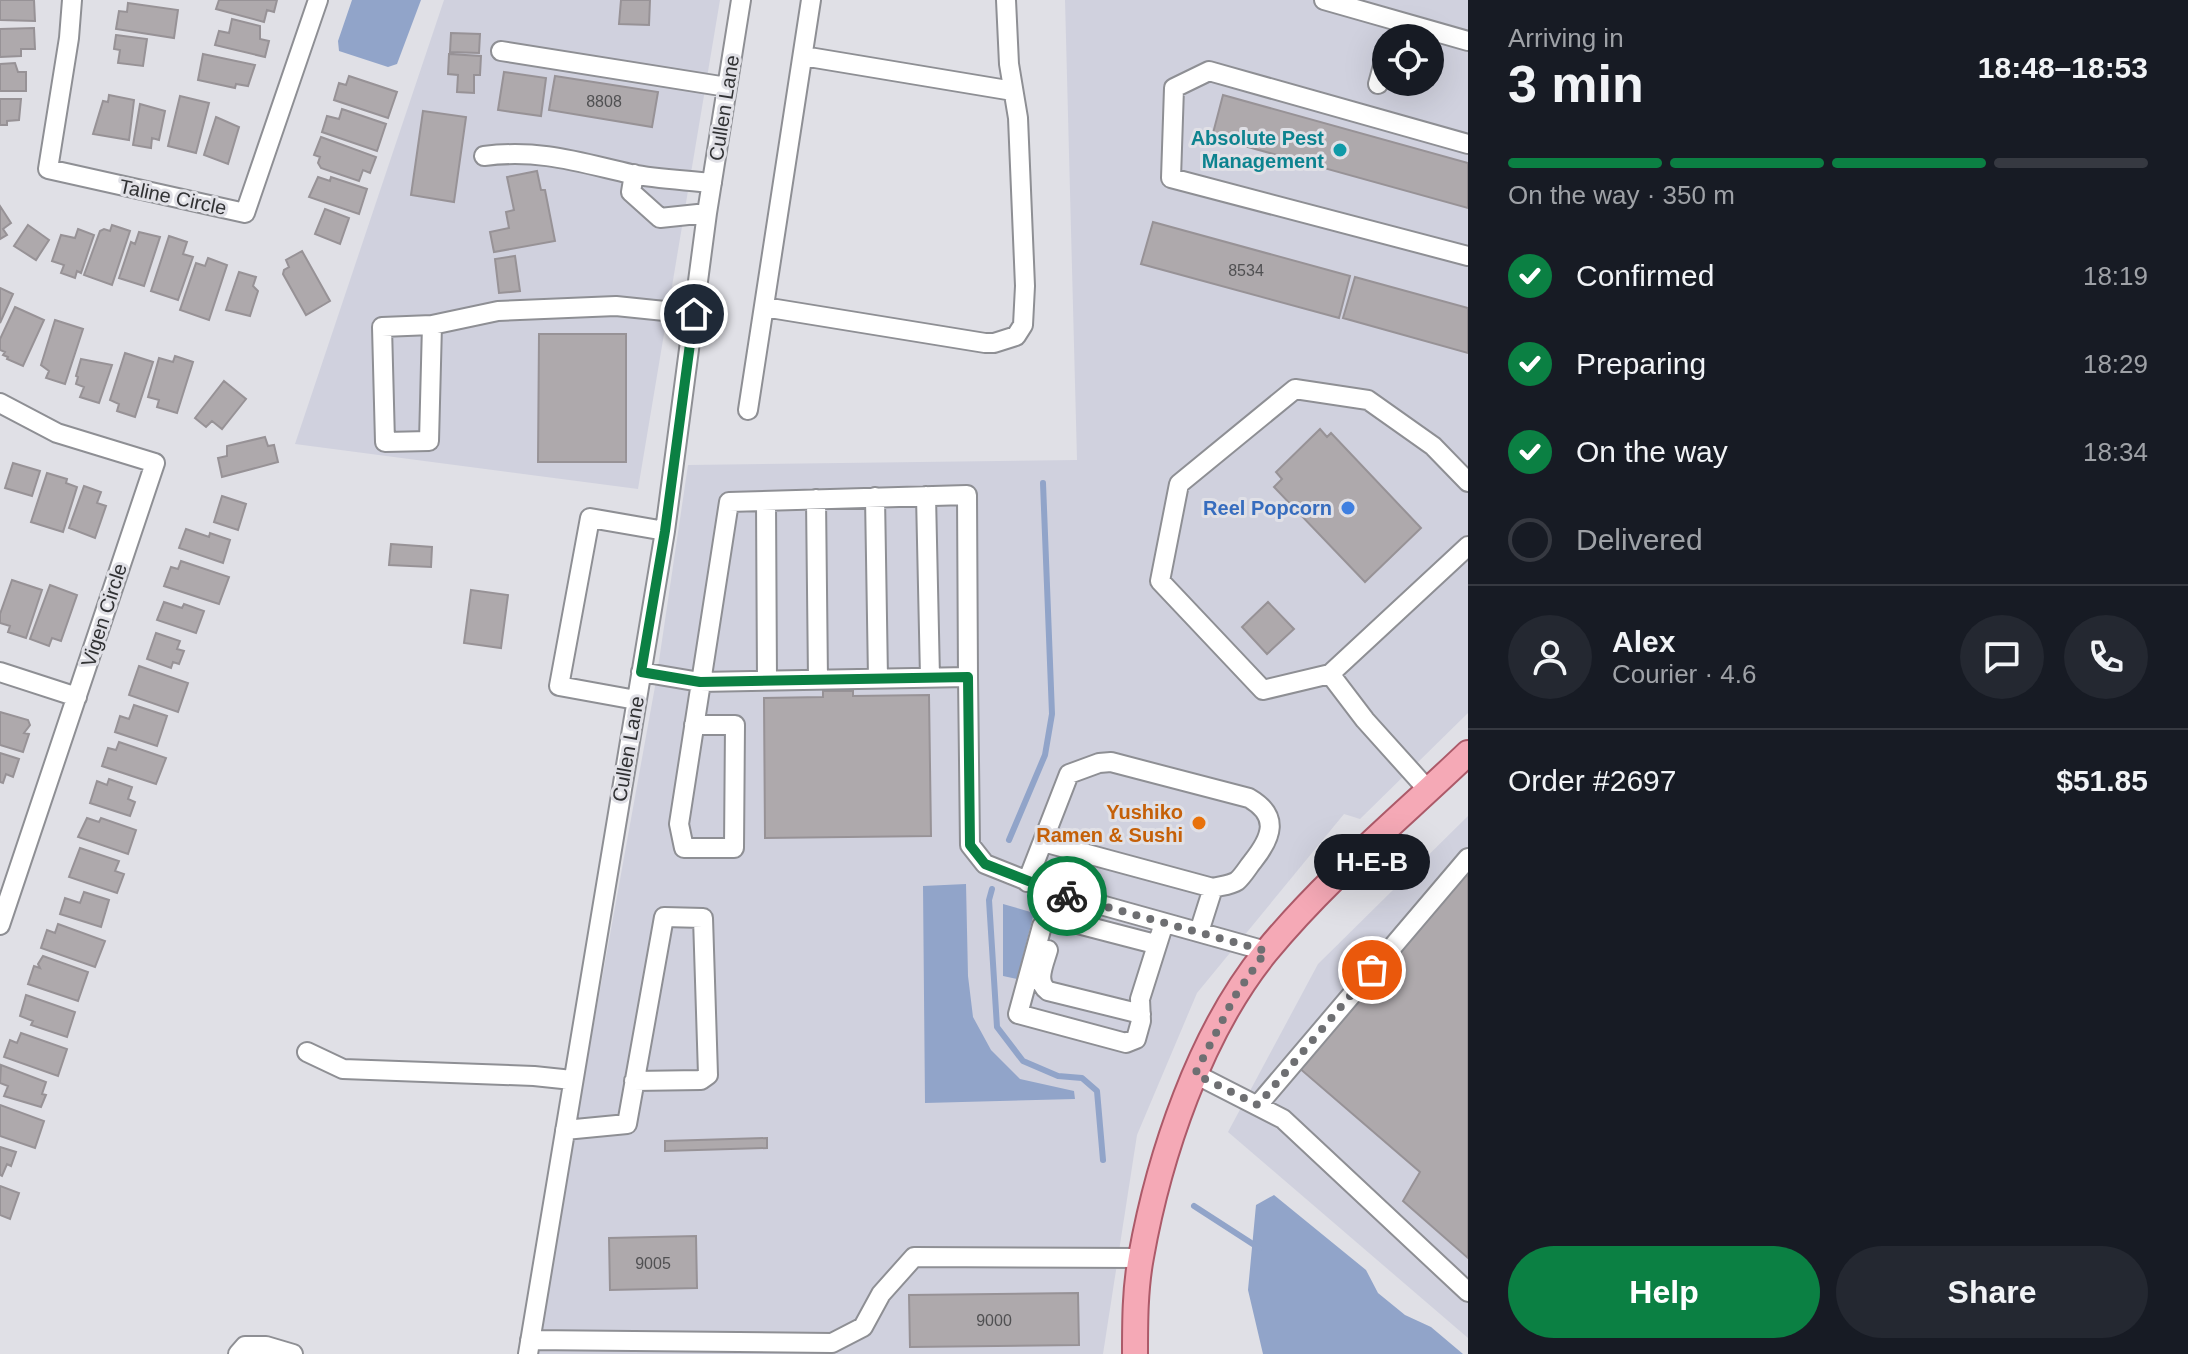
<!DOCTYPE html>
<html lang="en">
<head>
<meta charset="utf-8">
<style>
	:root { --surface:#171b24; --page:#242831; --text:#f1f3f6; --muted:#9ea1a6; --line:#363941; --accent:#0b8043 }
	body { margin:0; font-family:Helvetica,sans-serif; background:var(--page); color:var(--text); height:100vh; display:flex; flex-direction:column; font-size:30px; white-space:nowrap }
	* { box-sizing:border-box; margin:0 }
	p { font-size:26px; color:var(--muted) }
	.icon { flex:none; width:44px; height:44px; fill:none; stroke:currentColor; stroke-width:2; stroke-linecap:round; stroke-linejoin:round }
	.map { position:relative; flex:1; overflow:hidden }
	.drawer { display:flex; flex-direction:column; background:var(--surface); width:720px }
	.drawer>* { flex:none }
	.buttons { position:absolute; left:1372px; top:24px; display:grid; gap:16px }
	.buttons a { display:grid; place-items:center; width:72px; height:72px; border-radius:50%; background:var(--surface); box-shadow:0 8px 32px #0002; font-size:40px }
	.pin { position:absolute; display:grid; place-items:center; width:68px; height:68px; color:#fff; margin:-34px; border:4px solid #fff; border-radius:50%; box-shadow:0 2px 8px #0007 }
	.courier { position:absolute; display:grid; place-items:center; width:80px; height:80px; margin:-40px; border:6px solid #0b8043; border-radius:50%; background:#fff; color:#222; box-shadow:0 2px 10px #0007 }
	.bubble { position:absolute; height:56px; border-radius:28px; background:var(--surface); box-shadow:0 8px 32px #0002; font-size:26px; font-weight:700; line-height:56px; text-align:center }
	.head em { font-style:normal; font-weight:700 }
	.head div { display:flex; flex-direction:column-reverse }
	.head { display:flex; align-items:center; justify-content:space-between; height:136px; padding:0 40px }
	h1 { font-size:52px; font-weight:700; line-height:60px }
	.bar { display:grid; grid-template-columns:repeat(4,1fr); gap:12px 8px; align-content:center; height:96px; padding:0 40px }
	.bar i { height:10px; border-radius:6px; background:var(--line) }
	.bar .current { background:var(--accent) }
	.bar p { grid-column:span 4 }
	.line { display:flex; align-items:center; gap:20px; padding:0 40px; border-top:2px solid var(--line) }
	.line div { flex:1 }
	.round { display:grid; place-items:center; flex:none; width:84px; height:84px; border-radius:42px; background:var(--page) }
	ol { padding:0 40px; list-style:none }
	li { display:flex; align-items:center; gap:24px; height:88px }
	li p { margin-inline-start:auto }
	li .icon { padding:8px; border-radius:50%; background:var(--accent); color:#fff; stroke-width:4 }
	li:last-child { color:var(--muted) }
	li i { width:44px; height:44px; border:4px solid var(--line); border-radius:50% }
	.button { display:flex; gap:16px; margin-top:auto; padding:16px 40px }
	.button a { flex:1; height:92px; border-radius:48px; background:var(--accent); color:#fff; font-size:32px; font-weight:700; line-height:92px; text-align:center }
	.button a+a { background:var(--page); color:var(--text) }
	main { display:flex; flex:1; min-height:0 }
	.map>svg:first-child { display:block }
	.built { fill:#d0d1de; fill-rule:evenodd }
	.water { fill:#91a4c9 }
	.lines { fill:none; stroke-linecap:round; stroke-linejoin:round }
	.stream { stroke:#91a4c9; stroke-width:6 }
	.building { fill:#aea9ac; stroke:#979296; stroke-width:2 }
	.minor-casing { stroke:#8e8f94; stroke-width:22 }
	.major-casing { stroke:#ac5a69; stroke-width:28 }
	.minor { stroke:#fff; stroke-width:18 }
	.major { stroke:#f5a9b6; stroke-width:24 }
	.done { stroke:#6e6f72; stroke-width:8; stroke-dasharray:0 14.4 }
	.route { stroke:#0b8043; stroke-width:10 }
	.culture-dot { fill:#0f9aa8; stroke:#e0e0e6; stroke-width:3 }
	.shop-dot { fill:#3f7fe0; stroke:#e0e0e6; stroke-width:3 }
	.food-dot { fill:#e8710a; stroke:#e0e0e6; stroke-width:3 }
	.labels { text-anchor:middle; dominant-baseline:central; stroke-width:6; stroke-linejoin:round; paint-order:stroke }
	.number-label { font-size:16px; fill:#505052 }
	.street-label { font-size:20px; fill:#313234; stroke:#e0e0e6 }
	.culture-label { font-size:20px; font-weight:bold; fill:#0d838f; stroke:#e0e0e6; text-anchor:end }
	.shop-label { font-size:20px; font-weight:bold; fill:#366cbe; stroke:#e0e0e6; text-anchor:end }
	.food-label { font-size:20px; font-weight:bold; fill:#c56008; stroke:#e0e0e6; text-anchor:end }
</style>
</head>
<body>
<main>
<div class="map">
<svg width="1468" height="1354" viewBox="0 0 1468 1354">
	<rect width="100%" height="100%" fill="#e0e0e6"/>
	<!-- built -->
	<path class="built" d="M444,0H720L638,489L295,444Z
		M1065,0H1468V713L1360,819L1344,814L1197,993L1137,1135L1103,1354H534L656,681L688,465L1077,460ZM1386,38H1430V82H1386Z
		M1468,816V1338L1228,1132L1318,964Z"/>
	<!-- water -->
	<path class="water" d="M352,0H421L397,64L388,67L339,51L338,41Z
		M966,884L968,976L973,1017L991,1050L1020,1079L1074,1091L1075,1099L925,1103L923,886Z
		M1003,904L1034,913L1017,979L1003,976Z
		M1274,1195L1366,1270L1378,1293L1405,1315L1431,1327L1463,1354H1263L1248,1290L1256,1205Z"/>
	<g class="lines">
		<!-- stream -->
		<path class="stream" d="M1009,840L1045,755L1052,714L1043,483
			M992,889L989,900L997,1027L1023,1061L1058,1076L1082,1078L1097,1091L1103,1160
			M1194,1206L1259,1248"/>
	</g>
	<!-- building -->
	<path class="building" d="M0,0H34L35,21L0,20Z
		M219,0H277L274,12L267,10L264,22L216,9Z
		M621,0H650L649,25L619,24Z
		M128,3L178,10L174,38L116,29L119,11L127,12Z
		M232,19L260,26V39L269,41L265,57L215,45L219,31L229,33Z
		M34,28L35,49H21V56L0,57V29Z
		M451,33L480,34L479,53L450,52Z
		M116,35L147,39L143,66L118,63L120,50L114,49Z
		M203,54L255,65L248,86L236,84L235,88L198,80Z
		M449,54L481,56L480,75H474V93L457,92L458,75L448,74Z
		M15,63L18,72H26V91H0V64Z
		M504,72L546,78L541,116L498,110Z
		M349,76L397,92L388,118L334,100L339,83L346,85Z
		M555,76L658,92L652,127L549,110Z
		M109,95L134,100L129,140L93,134L103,101L108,102Z
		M1223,95L1468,163V208L1212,137Z
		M180,96L209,103L196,153L168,146Z
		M0,99H21L19,120L7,121V125H0Z
		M140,104L165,111L159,140L152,138L151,148L133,145Z
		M342,109L386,124L377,151L322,132L327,116L339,119Z
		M423,111L466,117L454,202L411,195Z
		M216,117L239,127L228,164L204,155Z
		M321,137L376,157L370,173L363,170L359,181L321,168L318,163L320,157L314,155Z
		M537,171L541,190H545L555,241L494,252L490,232L509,228L506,212L514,210L507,177Z
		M318,177L330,181L331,177L367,189L359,214L309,197Z
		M0,206L11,223L3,229L7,235L0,239Z
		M325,209L349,218L340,244L315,234Z
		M1153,222L1350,276L1339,318L1141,264Z
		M28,225L49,240L36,260L14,246Z
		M112,225L130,231L112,285L84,275L100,231L104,229L110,231Z
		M78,229L94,235L81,273L77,271L75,278L61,273L64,265L52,261L61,235L75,238Z
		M139,232L160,237L144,286L119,278L131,242L135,244Z
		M169,236L187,242L183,254L193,257L178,300L151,291Z
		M302,251L330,301L306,315L283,274L284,270L289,267L286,260Z
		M515,256L520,291L499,293L495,259Z
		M208,258L227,265L209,320L180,310L196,263L205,266Z
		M239,272L256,277L253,286L258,291L250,316L226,310Z
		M1355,277L1468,308V353L1343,318Z
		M0,288L13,294L0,323Z
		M15,307L44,320L23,366L7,359L8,357L3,355L5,352L0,350V339Z
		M55,320L83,329L65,384L46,378L49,371L41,365Z
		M539,334H626V462H538Z
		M125,353L153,362L135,417L117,411L119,404L110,400Z
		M175,356L193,362L177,413L157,407L159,400L148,397L159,358L173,362Z
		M81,359L112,365L99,403L80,397L84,387L76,384L78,377L76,376Z
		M224,381L246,399L222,429L212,421L206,427L195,418Z
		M1320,429L1327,437L1331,433L1421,528L1365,582L1274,487L1282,479L1276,472Z
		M265,437L268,446L274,445L278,462L222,477L218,458L227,456V446Z
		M13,463L40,471L32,496L5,488Z
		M47,473L67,479L66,483L77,487L63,532L31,522Z
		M84,486L101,492L97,503L106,506L95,538L69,528Z
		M222,496L246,504L238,530L214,522Z
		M186,529L209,537L210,533L230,540L223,563L179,548Z
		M391,544L432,547L431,567L389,565Z
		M181,561L229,577L219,604L164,586L171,567L178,569Z
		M12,580L42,590L26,638L8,632L10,626L0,623V614Z
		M50,585L77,595L61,641L52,638L49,646L30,639Z
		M471,590L508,595L501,648L464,643Z
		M164,602L182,608L184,604L204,611L196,633L157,620Z
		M1268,602L1294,629L1267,654L1242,627Z
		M156,633L180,641L177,649L184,651L179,664L173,662L171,668L147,659Z
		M139,666L188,683L178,712L129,695Z
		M823,691H853V696L929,695L931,836L765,838L764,698L823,697Z
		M134,705L167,716L157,746L115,732L120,716L129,719Z
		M0,712L28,720L30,725L24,733L29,734L23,752L0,745Z
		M119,742L166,758L156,784L102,766L108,748L116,750Z
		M0,753L19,759L13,777L6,774L3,783L0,782Z
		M109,779L132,787L128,799L135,802L130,816L90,803L97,781L107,785Z
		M87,818L99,822L101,818L136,830L128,854L78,837Z
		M80,848L119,861L115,871L124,874L117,893L69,877Z
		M1466,871L1468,872V1258L1403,1201L1420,1172L1298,1067Z
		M84,892L109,900L101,927L60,914L65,898L80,903Z
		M58,924L105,941L95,967L41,948L47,930L55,933Z
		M43,956L88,972L78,1001L28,984L34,966L40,968L38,964Z
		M26,995L75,1012L67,1037L31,1025L33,1021L20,1016Z
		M21,1033L67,1049L58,1076L4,1057L10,1040L17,1043Z
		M1,1065L46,1082L42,1094L46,1095L41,1107L4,1096L8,1086L0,1083Z
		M0,1105L44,1121L35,1148L0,1136Z
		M767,1138V1148L665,1151V1141Z
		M0,1147L16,1152L11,1166L7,1164L2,1176L0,1175Z
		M0,1186L19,1193L10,1219L0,1215Z
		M696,1236L697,1288L610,1290L609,1238Z
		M1078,1293L1079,1345L910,1347L909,1295Z"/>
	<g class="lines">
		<defs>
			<path id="minor" d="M72,0L69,38L48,169L245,213L318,0
				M1324,0L1468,41
				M501,51L727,87
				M803,56L1013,91
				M1378,84L1386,55
				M1468,144L1209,71L1174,88L1171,178L1468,256
				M484,156C540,149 578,162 631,174C657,179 685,180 712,183
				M634,174L631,192L660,218L707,213
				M764,307L985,343H994L1016,336L1023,325L1025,286L1018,118L1009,64L1006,0
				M432,325L429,441L385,442L382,327L432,325L498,311L616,306L694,314
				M0,403L57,433L155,463L0,925
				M748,410L811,0
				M926,496L930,677
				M875,497L878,678
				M816,499L818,679
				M766,501L767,680
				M0,672L77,697
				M641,672L700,682L968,677L967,495L729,502L679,824L684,848H734L735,725H694
				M1330,674L1263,690L1160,581L1179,484L1295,389L1368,400L1433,446L1468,482
				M968,677L970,845L985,864L1058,893L1266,951
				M636,700L559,686L590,518L665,531
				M1428,790L1365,720L1330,674L1468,546
				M1027,882L1069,774L1099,763L1111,762L1249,798C1280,816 1272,837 1253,861C1248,867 1243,876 1237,881C1231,885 1220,886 1213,888L1043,842
				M1051,917L1042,926L1018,1014L1126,1043L1136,1039L1141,1021L1140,999L1164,923
				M1051,917L1155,944
				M1199,932L1213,888
				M1048,950C1044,964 1035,982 1048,991L1141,1014
				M307,1052L343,1069L534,1076L572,1080
				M1195,1074L1283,1119L1468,1292
				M1258,1105L1468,858
				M565,1130L627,1124L664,917L703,918L708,1075L701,1080L634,1081
				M530,1340L832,1343L863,1327L881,1294L914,1257L1141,1258
				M238,1354L245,1346H266L293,1354
				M528,1354L665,531L707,213L741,0"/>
			<path id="major" d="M1135,1354C1135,1322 1135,1289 1141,1257C1159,1156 1200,1033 1266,952C1326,879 1400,818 1468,753"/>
		</defs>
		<!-- minor casing -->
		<use href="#minor" class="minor-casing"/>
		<!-- major casing -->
		<use href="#major" class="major-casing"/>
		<!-- minor -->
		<use href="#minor" class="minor"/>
		<!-- major -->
		<use href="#major" class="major"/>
	</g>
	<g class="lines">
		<!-- done -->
		<path class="done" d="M1067,896L1266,951L1235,996L1195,1074L1258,1105L1372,970"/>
		<!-- route -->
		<path class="route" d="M694,314L665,531L641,672L700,682L968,677L970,845L985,864L1067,896"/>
	</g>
	<!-- markers -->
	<circle class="culture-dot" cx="1340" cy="150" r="8"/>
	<circle class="shop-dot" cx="1348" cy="508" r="8"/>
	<circle class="food-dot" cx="1199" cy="823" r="8"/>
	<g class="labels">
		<!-- number labels -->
		<g class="number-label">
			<text x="604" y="101">8808</text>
			<text x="1246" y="270">8534</text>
			<text x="653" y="1263">9005</text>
			<text x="994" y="1320">9000</text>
		</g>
		<!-- street labels -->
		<g class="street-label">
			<text transform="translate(724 108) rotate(-81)">Cullen Lane</text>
			<text transform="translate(173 197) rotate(12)">Taline Circle</text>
			<text transform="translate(104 615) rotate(-72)">Vigen Circle</text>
			<text transform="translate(628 749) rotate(-80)">Cullen Lane</text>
		</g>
		<!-- culture labels -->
		<g class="culture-label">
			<text x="1324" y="138">Absolute Pest<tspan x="1324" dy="23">Management</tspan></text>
		</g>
		<!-- shop labels -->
		<g class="shop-label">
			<text x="1332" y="508">Reel Popcorn</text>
		</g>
		<!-- food labels -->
		<g class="food-label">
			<text x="1183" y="812">Yushiko<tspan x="1183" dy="23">Ramen &amp; Sushi</tspan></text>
		</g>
	</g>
</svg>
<div class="buttons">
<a><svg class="icon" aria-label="locate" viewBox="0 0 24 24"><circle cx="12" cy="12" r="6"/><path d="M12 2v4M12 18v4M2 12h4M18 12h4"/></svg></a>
</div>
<div class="pin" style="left:1372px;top:970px;background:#ea580c"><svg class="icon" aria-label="bag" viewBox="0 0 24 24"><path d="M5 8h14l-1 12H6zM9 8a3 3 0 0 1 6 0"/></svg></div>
<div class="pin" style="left:694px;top:314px;background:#1f2937"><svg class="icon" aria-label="home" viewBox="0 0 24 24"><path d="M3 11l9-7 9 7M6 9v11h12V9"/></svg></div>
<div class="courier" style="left:1067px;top:896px"><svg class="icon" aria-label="bike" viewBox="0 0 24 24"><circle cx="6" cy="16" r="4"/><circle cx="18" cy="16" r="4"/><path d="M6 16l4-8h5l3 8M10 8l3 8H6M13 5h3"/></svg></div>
<div class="bubble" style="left:1314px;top:834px;width:116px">H-E-B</div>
</div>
<section class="drawer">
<div class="head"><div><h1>3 min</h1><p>Arriving in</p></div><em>18:48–18:53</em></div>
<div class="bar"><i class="current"></i><i class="current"></i><i class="current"></i><i></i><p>On the way · 350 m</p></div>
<ol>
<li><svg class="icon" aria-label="check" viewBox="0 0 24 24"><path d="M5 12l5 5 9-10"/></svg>Confirmed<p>18:19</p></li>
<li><svg class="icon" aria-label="check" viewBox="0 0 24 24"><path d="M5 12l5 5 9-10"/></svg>Preparing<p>18:29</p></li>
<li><svg class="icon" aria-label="check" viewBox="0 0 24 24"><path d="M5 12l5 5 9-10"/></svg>On the way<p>18:34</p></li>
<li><i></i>Delivered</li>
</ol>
<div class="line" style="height:144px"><a class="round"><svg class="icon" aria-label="person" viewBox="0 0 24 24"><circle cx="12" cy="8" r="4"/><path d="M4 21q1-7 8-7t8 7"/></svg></a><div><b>Alex</b><p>Courier · 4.6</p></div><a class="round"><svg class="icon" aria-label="chat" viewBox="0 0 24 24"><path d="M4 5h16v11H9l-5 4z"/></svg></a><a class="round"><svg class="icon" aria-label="phone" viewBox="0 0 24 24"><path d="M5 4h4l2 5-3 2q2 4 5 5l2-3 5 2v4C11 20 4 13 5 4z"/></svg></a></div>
<div class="line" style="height:104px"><div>Order #2697</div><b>$51.85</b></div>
<div class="button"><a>Help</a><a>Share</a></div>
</section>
</main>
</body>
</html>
